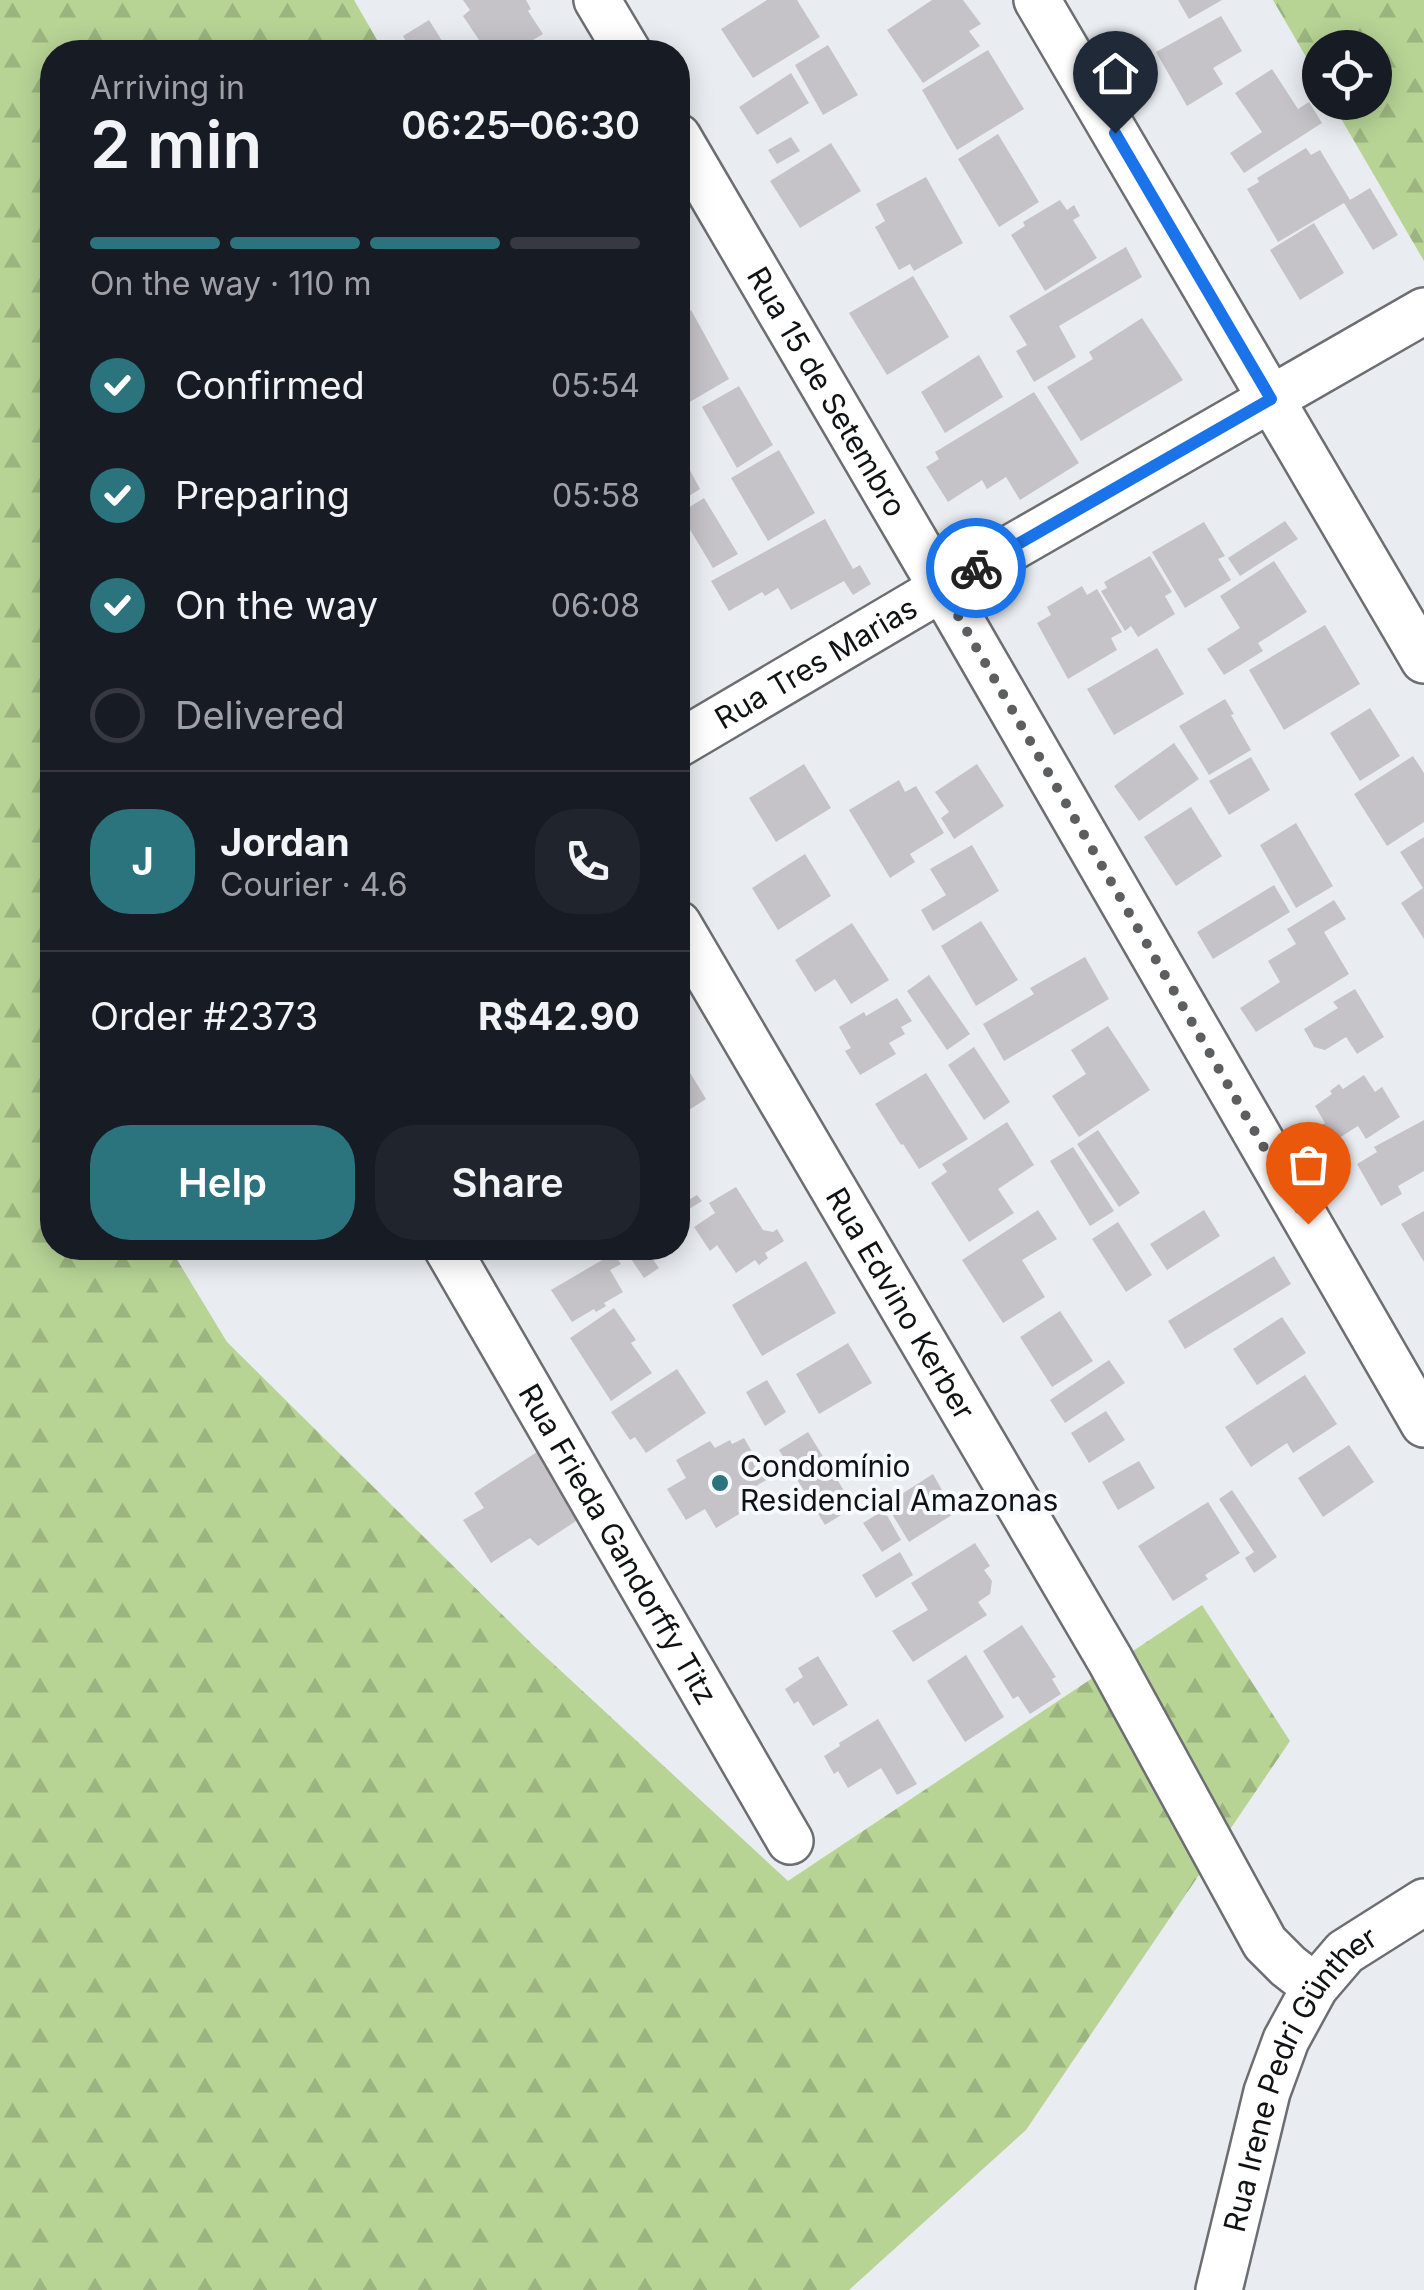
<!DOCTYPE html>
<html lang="en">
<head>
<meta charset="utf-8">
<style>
	:root { --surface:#171b24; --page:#20242c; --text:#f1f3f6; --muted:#9ea1a6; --line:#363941; --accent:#2b737d }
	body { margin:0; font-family:Inter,sans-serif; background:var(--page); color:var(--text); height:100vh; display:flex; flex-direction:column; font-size:38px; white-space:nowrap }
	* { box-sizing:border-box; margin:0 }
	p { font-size:32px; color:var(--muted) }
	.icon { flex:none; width:55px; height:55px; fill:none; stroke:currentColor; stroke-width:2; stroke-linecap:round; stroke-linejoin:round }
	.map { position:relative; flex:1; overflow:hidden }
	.drawer { position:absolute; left:40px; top:40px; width:650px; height:1220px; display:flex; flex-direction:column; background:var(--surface); border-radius:40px; box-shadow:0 5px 25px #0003 }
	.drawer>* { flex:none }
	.fabs { position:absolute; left:1302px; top:30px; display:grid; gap:20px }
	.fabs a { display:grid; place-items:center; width:90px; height:90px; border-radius:50%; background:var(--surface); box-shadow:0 5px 25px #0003; font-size:50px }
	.pin { position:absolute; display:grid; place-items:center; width:85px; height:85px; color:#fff; margin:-102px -42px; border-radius:50% 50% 50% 0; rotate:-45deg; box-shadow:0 0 10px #0007 }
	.pin .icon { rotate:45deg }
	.courier { position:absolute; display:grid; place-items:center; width:100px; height:100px; margin:-50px; border:8px solid #1a73e8; border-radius:50%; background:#fff; color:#222; box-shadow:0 2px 12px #0007 }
	.head em { font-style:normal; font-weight:600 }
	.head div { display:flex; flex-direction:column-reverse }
	.head { display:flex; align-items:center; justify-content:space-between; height:170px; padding:0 50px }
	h1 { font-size:65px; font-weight:600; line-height:75px }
	.bar { display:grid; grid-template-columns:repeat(4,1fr); gap:15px 10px; align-content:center; height:120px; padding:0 50px }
	.bar i { height:12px; border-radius:8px; background:var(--line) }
	.bar .on { background:var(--accent) }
	.bar p { grid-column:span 4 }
	.line { display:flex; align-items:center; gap:25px; padding:0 50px; border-top:2px solid var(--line) }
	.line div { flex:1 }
	.round { display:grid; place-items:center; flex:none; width:105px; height:105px; border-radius:40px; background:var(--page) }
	ol { padding:0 50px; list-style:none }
	li { display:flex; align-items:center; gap:30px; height:110px }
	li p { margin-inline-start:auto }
	li .icon { padding:10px; border-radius:50%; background:var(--accent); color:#fff; stroke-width:4 }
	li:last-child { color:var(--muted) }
	li i { width:55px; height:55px; border:5px solid var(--line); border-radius:50% }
	.primary-button { display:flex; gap:20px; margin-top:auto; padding:20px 50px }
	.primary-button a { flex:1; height:115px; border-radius:40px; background:var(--accent); color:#fff; font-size:40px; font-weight:600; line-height:115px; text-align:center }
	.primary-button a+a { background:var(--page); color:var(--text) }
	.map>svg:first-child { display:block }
	.forest { fill:url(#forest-firs) }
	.building { fill:#c6c3c8 }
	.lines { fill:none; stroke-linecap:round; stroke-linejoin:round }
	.minor-casing { stroke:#6c6e72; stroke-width:50 }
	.minor { stroke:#fff; stroke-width:45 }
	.done { stroke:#5d5e60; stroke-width:10; stroke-dasharray:0 18 }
	.route { stroke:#1a73e8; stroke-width:12 }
	.poi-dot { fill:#2b737d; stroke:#f6f9fe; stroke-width:4 }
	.labels { text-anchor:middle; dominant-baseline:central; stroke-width:8; stroke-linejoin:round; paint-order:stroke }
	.street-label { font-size:30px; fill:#111213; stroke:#f6f9fe }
	.poi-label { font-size:30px; fill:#111213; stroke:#f6f9fe; text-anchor:start }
</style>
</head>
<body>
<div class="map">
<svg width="1424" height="2290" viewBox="0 0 1424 2290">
	<defs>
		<pattern id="forest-firs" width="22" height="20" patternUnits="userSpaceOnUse" patternTransform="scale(2.5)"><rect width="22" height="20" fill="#b7d495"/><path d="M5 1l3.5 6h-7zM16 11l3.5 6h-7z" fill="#9cb580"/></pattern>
	</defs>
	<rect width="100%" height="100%" fill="#e9ecf0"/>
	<!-- forest -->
	<path class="forest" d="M0,0H354L384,52H52V1248H170L227,1342L534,1646L788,1881L1202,1605L1290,1741L1026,2130L849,2290H0Z
		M1273,0H1424V261L1332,103L1375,102V48H1320V81Z"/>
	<!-- building -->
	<path class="building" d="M463,0H526L531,9L528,11L543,34L513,52H487L463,16L470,10Z
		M767,0H797L820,37L753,78L721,29Z
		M932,0H963L981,24L969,31L980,46L923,83L887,30Z
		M1178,0H1222L1189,19Z
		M1221,16L1242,51L1213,68L1223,84L1187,106L1156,52Z
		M429,20L449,52H412L403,36Z
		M828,45L858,95L823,115L795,65Z
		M988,50L1024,109L957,150L922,90Z
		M1272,69L1298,109L1309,102L1322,123L1244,173L1230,153L1262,132L1235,93Z
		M791,73L809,103L757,135L739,107Z
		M998,134L1039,202L999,227L958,159Z
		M791,137L800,151L777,164L768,150Z
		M831,143L861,191L800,228L770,181Z
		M1306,148L1311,155L1320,150L1350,200L1370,188L1398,235L1373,250L1344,203L1278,242L1247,189L1259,182L1257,178Z
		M926,177L963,243L914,271L910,264L899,270L875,227L885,221L876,204Z
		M1060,200L1067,210L1074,205L1080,216L1073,220L1097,258L1045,291L1011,235L1025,226L1023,222Z
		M1314,223L1344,273L1300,300L1270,250Z
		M1126,247L1142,277L1059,326L1076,357L1034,382L1016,351L1027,345L1009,316Z
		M913,276L949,337L887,375L849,313Z
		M691,310L729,379L688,403L678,384V318Z
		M1142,318L1183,380L1081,441L1047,387L1093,359L1089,352Z
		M979,355L1003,397L945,433L921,392Z
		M739,386L773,445L737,468L702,407Z
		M1034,392L1079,463L1020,500L1006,477L987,489L982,480L948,502L926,467L939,459L935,452Z
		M678,448L700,489L678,503Z
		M779,450L815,513L768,541L731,478Z
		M704,498L738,554L713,568L680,513Z
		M825,519L853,569L860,565L871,584L853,595L844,581L791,610L778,588L765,596L762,592L729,611L711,581Z
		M1285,521L1298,539L1240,576L1228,558Z
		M1204,522L1225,556L1218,559L1231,580L1185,608L1152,552Z
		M1150,556L1172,592L1165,596L1175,614L1138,637L1131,626L1125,631L1101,591L1107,588L1104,582Z
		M1274,561L1307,612L1258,643L1263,651L1224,675L1207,649L1240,628L1220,596Z
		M1082,586L1087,595L1097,589L1122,632L1111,638L1117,650L1068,679L1037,623L1051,615L1047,607Z
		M1325,625L1360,684L1284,730L1249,670Z
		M1157,648L1184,694L1114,735L1087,689Z
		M1225,699L1234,714L1231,715L1251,750L1209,775L1179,726Z
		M1370,708L1400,756L1360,781L1330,733Z
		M1174,743L1199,779L1139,821L1114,786Z
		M1413,756L1424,773V822L1387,846L1354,794Z
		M1251,757L1270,790L1229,815L1209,781Z
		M804,764L831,808L776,842L749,798Z
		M977,764L1004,806L954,839L941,818L949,812L935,792Z
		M899,780L905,792L916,786L944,833L910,854L915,862L890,878L849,810Z
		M1191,807L1222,856L1176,886L1144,837Z
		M1296,823L1333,886L1296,908L1260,845Z
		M1424,837V939L1401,903L1423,888L1400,852Z
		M972,845L999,891L933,931L921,910L946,895L930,869Z
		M805,854L831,896L778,930L752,888Z
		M1274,885L1290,912L1213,959L1197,932Z
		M1334,900L1346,919L1324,932L1349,974L1256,1032L1240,1008L1280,982L1268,961L1296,944L1287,929Z
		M981,921L1018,980L976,1006L941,946Z
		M852,923L889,980L851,1004L835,979L815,992L795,960Z
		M1085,957L1109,999L1004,1061L983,1024L1034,994L1030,988Z
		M929,975L970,1034L947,1050L907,991Z
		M1355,989L1384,1037L1357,1054L1346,1037L1325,1050L1314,1047L1304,1029L1338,1008L1333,1002Z
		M897,998L912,1021L901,1027L905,1034L889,1043L896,1054L860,1075L845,1051L851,1048L839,1027L864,1012L866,1016Z
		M1108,1026L1150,1090L1079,1137L1052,1096L1086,1074L1071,1050Z
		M974,1047L1010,1102L984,1120L948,1065Z
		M678,1053L706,1099L678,1117Z
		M926,1073L968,1139L919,1169L903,1144L901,1145L875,1104Z
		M1364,1075L1375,1092L1382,1087L1400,1117L1366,1139L1358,1126L1331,1143L1320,1126L1325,1123L1315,1106L1332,1094L1330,1091L1339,1084L1343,1089Z
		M1424,1120V1171L1398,1186L1402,1194L1381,1206L1357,1164L1377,1152L1374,1147Z
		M1007,1122L1034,1165L998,1189L1014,1213L969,1242L931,1183L947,1172L942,1164Z
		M1098,1130L1140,1193L1119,1207L1077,1144Z
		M1073,1147L1114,1211L1090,1226L1050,1161Z
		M736,1187L763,1230L773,1232L777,1229L784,1241L765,1253L768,1258L759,1265L755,1260L736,1273L717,1245L710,1251L694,1227L715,1213L709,1203Z
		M678,1190L685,1202L697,1195L702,1201L678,1216Z
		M1038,1210L1057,1239L1022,1260L1045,1297L1003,1323L962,1260Z
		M1204,1210L1220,1236L1167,1270L1150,1244Z
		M1424,1211V1262L1401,1224Z
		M1118,1222L1152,1275L1126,1292L1092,1239Z
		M629,1248H645L659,1268L644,1278L625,1250Z
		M614,1253L621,1264L610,1270L623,1292L604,1303L606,1306L596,1312L594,1309L572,1322L551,1290Z
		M1274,1256L1291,1284L1185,1349L1168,1321Z
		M806,1261L836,1313L762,1356L732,1305Z
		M614,1308L636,1340L631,1343L652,1373L611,1401L570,1338Z
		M1060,1311L1093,1361L1052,1387L1020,1337Z
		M1282,1317L1306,1353L1257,1385L1233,1349Z
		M848,1343L872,1383L819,1414L796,1374Z
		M1109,1360L1125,1383L1065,1423L1050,1400Z
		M677,1369L706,1413L646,1453L635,1437L630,1440L611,1412Z
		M1305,1375L1337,1424L1293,1453L1287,1443L1251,1467L1225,1427Z
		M767,1380L786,1412L765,1426L746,1392Z
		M1106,1411L1125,1440L1089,1463L1071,1433Z
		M808,1432L854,1507L825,1525L779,1450Z
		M744,1438L768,1479L756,1486L760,1491L745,1500L749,1508L716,1528L705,1509L686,1520L667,1489L686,1478L676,1460L710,1441L715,1448L730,1440L732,1444Z
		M1349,1445L1374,1482L1323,1517L1298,1478Z
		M537,1452L579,1519L538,1546L530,1538L491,1563L463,1520L484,1508L474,1493Z
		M1139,1461L1155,1488L1118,1510L1102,1482Z
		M933,1474L955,1513L909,1542L886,1504Z
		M1232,1490L1277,1557L1254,1573L1245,1558L1254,1552L1219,1499Z
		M1208,1502L1240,1553L1205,1575L1208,1579L1173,1601L1138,1546Z
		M884,1510L901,1540L882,1552L863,1523Z
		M975,1543L990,1566L984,1570L992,1581L990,1594L978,1602L987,1615L913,1662L892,1631L928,1610L911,1583Z
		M900,1552L913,1575L876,1598L862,1575Z
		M1022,1625L1056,1677L1052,1679L1061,1694L1030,1714L1018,1696L1013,1699L983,1651Z
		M966,1655L1004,1717L965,1742L927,1681Z
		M818,1656L848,1705L813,1726L798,1701L794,1704L785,1689L803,1677L798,1668Z
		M878,1719L917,1784L897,1795L881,1768L848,1788L838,1771L834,1774L824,1756L840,1746L839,1743Z"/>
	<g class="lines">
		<defs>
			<g id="minor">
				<path d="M597,0L628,52"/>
				<path d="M1037,0L1424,660"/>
				<path id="s1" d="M678,137L942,588L1424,1424"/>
				<path id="s2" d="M678,744L978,567L1424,311"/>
				<path id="s3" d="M678,924L1110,1660L1265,1943L1288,1966L1315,1987"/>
				<path id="s4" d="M447,1248L790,1841"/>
				<path id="s5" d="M1219,2290L1267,2092L1286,2040L1315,1987L1345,1952L1424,1902"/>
			</g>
		</defs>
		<!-- minor casing -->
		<use href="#minor" class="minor-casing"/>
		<!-- minor -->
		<use href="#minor" class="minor"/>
	</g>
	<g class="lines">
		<!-- done -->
		<path class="done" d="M976,568L942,588L1308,1224"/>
		<!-- route -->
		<path class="route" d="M976,568L1271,399L1115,133"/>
	</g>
	<!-- markers -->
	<circle class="poi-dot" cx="720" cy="1483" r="10"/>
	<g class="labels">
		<!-- street labels -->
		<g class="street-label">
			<text stroke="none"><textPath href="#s1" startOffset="295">Rua 15 de Setembro</textPath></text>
			<text stroke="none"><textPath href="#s2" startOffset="160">Rua Tres Marias</textPath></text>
			<text stroke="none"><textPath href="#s3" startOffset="440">Rua Edvino Kerber</textPath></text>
			<text stroke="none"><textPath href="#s4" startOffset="342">Rua Frieda Gandorffy Titz</textPath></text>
			<text stroke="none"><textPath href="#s5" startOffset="230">Rua Irene Pedri Günther</textPath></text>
		</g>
		<!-- poi labels -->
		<g class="poi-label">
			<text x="740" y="1466">Condomínio<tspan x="740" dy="34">Residencial Amazonas</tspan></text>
		</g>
	</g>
</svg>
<div class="fabs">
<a><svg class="icon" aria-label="locate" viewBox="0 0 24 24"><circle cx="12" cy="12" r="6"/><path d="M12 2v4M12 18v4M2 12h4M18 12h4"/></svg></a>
</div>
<div class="pin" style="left:1308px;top:1224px;background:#ea580c"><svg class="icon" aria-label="bag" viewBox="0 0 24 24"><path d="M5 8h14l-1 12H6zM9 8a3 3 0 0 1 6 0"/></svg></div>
<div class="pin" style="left:1115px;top:133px;background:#1f2937"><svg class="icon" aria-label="home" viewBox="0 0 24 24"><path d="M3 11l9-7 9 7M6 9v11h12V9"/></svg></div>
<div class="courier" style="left:976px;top:568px"><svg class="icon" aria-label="bike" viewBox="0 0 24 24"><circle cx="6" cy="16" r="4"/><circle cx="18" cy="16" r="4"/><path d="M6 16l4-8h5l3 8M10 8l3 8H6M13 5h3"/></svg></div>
<section class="drawer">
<div class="head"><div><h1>2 min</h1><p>Arriving in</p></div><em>06:25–06:30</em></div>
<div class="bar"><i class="on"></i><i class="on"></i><i class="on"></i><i></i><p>On the way · 110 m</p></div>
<ol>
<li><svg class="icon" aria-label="check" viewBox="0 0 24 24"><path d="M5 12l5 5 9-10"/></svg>Confirmed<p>05:54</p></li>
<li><svg class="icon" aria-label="check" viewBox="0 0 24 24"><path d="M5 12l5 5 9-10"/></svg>Preparing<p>05:58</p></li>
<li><svg class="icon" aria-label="check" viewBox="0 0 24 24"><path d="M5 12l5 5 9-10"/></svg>On the way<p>06:08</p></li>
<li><i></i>Delivered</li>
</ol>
<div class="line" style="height:180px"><b class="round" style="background:var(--accent);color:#fff">J</b><div><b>Jordan</b><p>Courier · 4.6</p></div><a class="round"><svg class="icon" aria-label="phone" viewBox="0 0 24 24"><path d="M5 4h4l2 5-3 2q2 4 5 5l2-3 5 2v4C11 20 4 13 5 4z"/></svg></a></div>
<div class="line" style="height:130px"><div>Order #2373</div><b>R$42.90</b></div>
<div class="primary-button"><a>Help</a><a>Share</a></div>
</section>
</div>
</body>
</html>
